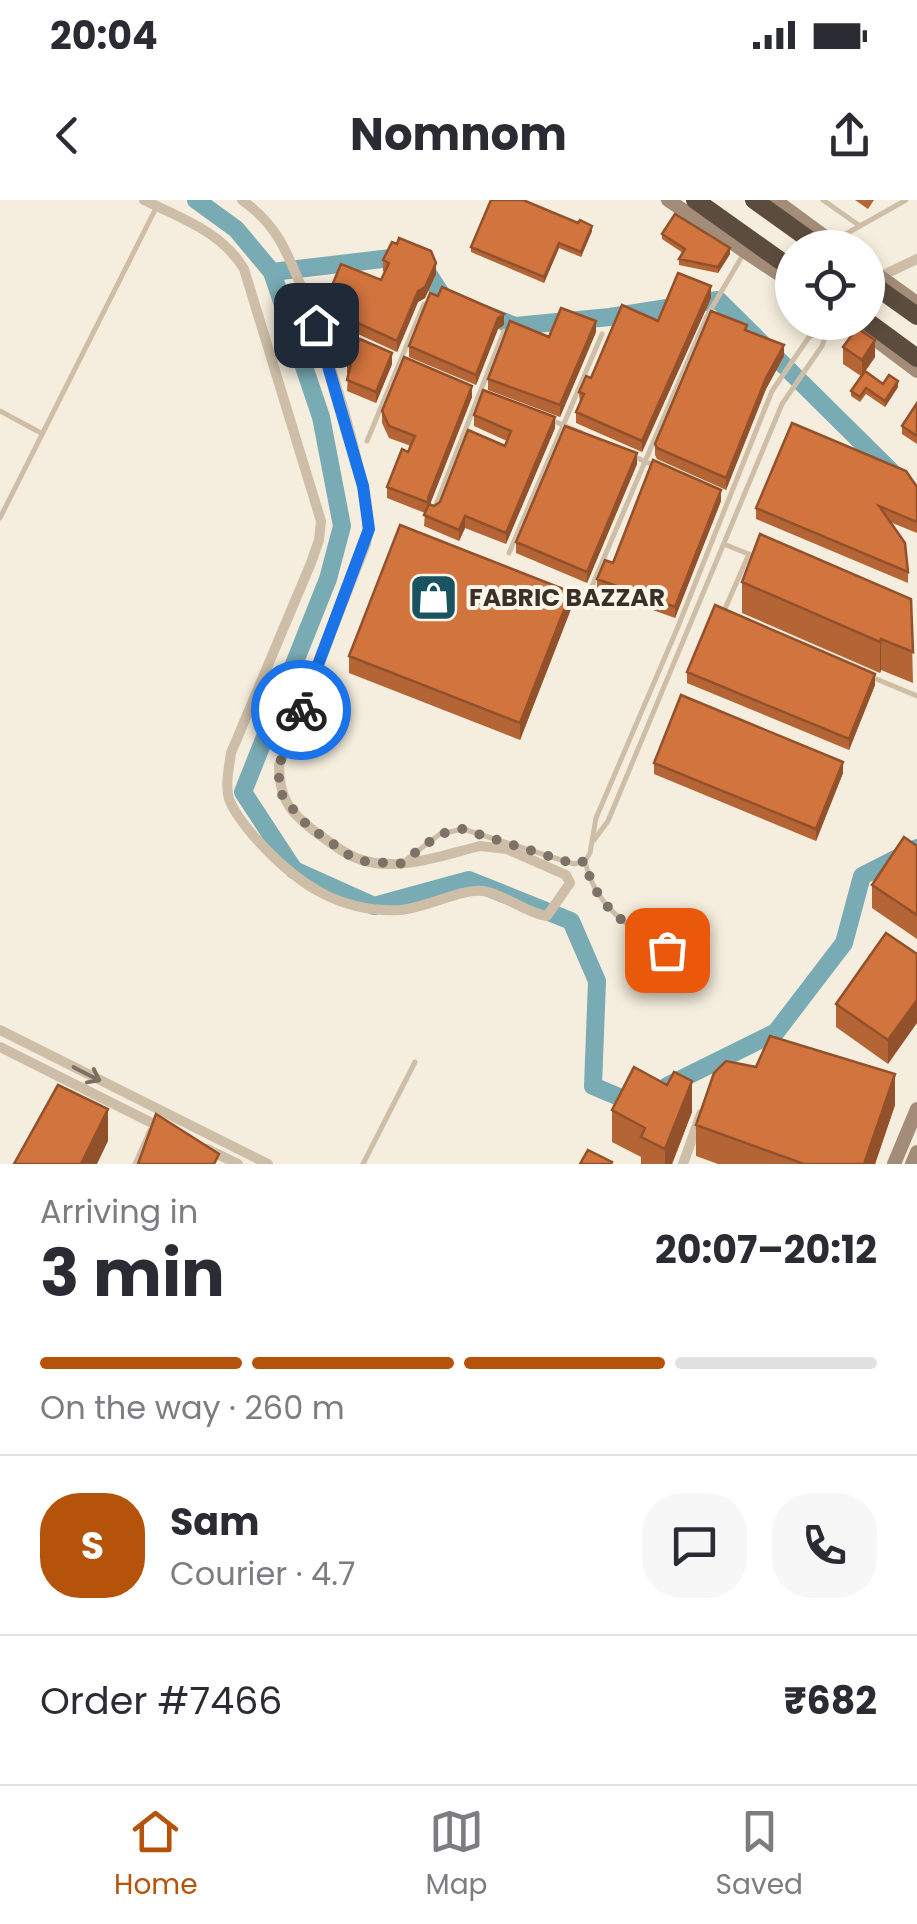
<!DOCTYPE html>
<html lang="en">
<head>
<meta charset="utf-8">
<style>
	:root { --surface:#fff; --page:#f7f7f7; --text:#2b2b33; --muted:#7c7c81; --line:#e1e1e2; --accent:#b45309 }
	body { margin:0; font-family:Poppins,sans-serif; background:var(--page); color:var(--text); height:100vh; display:flex; flex-direction:column; font-size:38px; white-space:nowrap }
	* { box-sizing:border-box; margin:0 }
	p { font-size:32px; color:var(--muted) }
	.icon { flex:none; width:55px; height:55px; fill:none; stroke:currentColor; stroke-width:2; stroke-linecap:round; stroke-linejoin:round }
	.map { position:relative; height:964px; overflow:hidden }
	.sheet { display:flex; flex-direction:column; background:var(--surface); flex:1 }
	.sheet>* { flex:none }
	.tools { position:absolute; left:775px; top:30px; display:grid; gap:20px }
	.tools a { display:grid; place-items:center; width:110px; height:110px; border-radius:50%; background:var(--surface); box-shadow:0 5px 15px #0003; font-size:50px }
	.pin { position:absolute; display:grid; place-items:center; width:85px; height:85px; color:#fff; margin:-42px; border-radius:20px; box-shadow:0 5px 15px #0006 }
	.courier { position:absolute; display:grid; place-items:center; width:100px; height:100px; margin:-50px; border:8px solid #1a73e8; border-radius:50%; background:#fff; color:#222; box-shadow:0 2px 12px #0007 }
	.head em { font-style:normal; font-weight:700 }
	.head div { display:flex; flex-direction:column-reverse }
	.head { display:flex; align-items:center; justify-content:space-between; height:170px; padding:0 40px }
	h1 { font-size:65px; font-weight:700; line-height:75px }
	.bar { display:grid; grid-template-columns:repeat(4,1fr); gap:15px 10px; align-content:center; height:120px; padding:0 40px }
	.bar i { height:12px; border-radius:8px; background:var(--line) }
	.bar .on { background:var(--accent) }
	.bar p { grid-column:span 4 }
	.line { display:flex; align-items:center; gap:25px; padding:0 40px; border-top:2px solid var(--line) }
	.line div { flex:1 }
	.round { display:grid; place-items:center; flex:none; width:105px; height:105px; border-radius:40px; background:var(--page) }
	.status { display:flex; justify-content:space-between; align-items:center; height:70px; padding:0 50px; background:var(--surface); direction:ltr }
	.status svg { height:28px; fill:currentColor }
	header { display:flex; justify-content:space-between; align-items:center; height:130px; padding:0 40px; background:var(--surface); font-size:45px; font-weight:700 }
	.menu { display:flex; justify-content:space-around; align-items:center; height:140px; border-top:2px solid var(--line); background:var(--surface); font-size:28px; color:var(--muted) }
	.menu a { display:grid; justify-items:center; gap:5px }
	.menu .on { color:var(--accent) }
	.map>svg:first-child { display:block }
	.lines { fill:none; stroke-linecap:round; stroke-linejoin:round }
	.river { stroke:#79abb5; stroke-width:18 }
	.lane { stroke:#cfbea7; stroke-width:5 }
	.street { stroke:#cfbea7; stroke-width:10 }
	.secondary { stroke:#a38d78; stroke-width:14 }
	.highway { stroke:#5c4c3e; stroke-width:18 }
	.wall { fill:#b56435 }
	.shaded-wall { fill:#93512b }
	.building { fill:#d2743e; stroke:#93512b; stroke-width:2.5 }
	.oneway { stroke:#7e7061 }
	.done { stroke:#7c7267; stroke-width:10; stroke-dasharray:0 18 }
	.route { stroke:#1a73e8; stroke-width:12 }
	.labels { text-anchor:middle; dominant-baseline:central; stroke-width:8; stroke-linejoin:round; paint-order:stroke }
	.poi-label { font-size:25px; font-weight:bold; fill:#3b3028; stroke:#fcf6ea; text-anchor:start }
</style>
</head>
<body>
<div class="status"><b>20:04</b><svg viewBox="0 0 49 12"><path d="M0 12V9h3v3zM5 12V6h3v6zM10 12V3h3v9zM15 12V0h3v12zM26 1h20v11H26zM47 4h2v5h-2z"/></svg></div>
<header><svg class="icon" aria-label="back" viewBox="0 0 24 24"><path d="M15 5l-7 7 7 7"/></svg>Nomnom<svg class="icon" aria-label="share" viewBox="0 0 24 24"><path d="M12 15V3M7 8l5-5 5 5M5 13v7h14v-7"/></svg></header>
<div class="map">
<svg width="917" height="964" viewBox="0 0 917 964">
	<rect width="100%" height="100%" fill="#f5eddd"/>
	<g class="lines">
		<!-- river -->
		<path class="river" d="M196,0L236,29L272,72L321,217L342,326L328,379L243,592L294,670L374,706L469,680L571,721L597,781L593,886L631,902L639,899
			M272,72L416,55L445,100L456,104
			M485,114L515,126L610,117L718,100L917,297
			M667,886L776,832L844,743L862,676L917,648"/>
		<!-- lane -->
		<path class="lane" d="M823,0L860,26
			M835,40L906,0
			M319,126L364,145
			M0,211L41,233
			M551,220L582,233
			M367,241L424,104
			M633,256L655,266
			M434,310L504,131
			M0,318L156,8
			M724,344L758,358
			M509,353L602,134
			M592,386L707,116L744,53
			M724,411L749,354
			M869,476L917,496
			M594,640L608,621L782,204L822,146L831,122
			M407,659L440,634L463,629L574,664L585,661L590,653L596,618L677,429L772,191L809,137L828,128
			M585,661C596,709 628,725 667,750
			M135,964L150,930
			M363,964L415,862"/>
		<!-- street -->
		<path class="street" d="M144,0C181,18 222,32 244,69L321,321L319,340L311,363L231,553C229,568 225,584 229,599C235,615 249,631 260,643C299,685 341,713 400,710C426,708 459,689 483,691C505,694 525,713 547,716L570,683L566,675L507,649L480,646C443,655 396,673 359,659C342,653 327,640 313,630C288,611 279,596 279,565L366,344C377,291 309,90 279,39C270,24 256,10 242,0
			M877,78L917,59
			M0,830L268,964
			M0,847L164,929
			M207,949L238,964
			M683,964L701,914"/>
		<!-- secondary -->
		<path class="secondary" d="M668,0L792,83
			M775,0L840,48
			M868,68L917,103
			M852,122L917,171
			M894,964L917,909
			M912,964L917,952"/>
		<!-- highway -->
		<path class="highway" d="M695,0L792,69
			M754,0L821,48
			M868,81L917,116
			M868,122L917,158"/>
	</g>
	<!-- wall -->
	<path class="wall" d="M855,0H874L868,9Z
		M592,31L581,57L559,48L544,83L471,52V47Z
		M662,34L730,54L718,73L679,65V59L683,53L662,39Z
		M383,60L436,74L425,98L418,102L397,152L323,118V107L381,80L385,72L383,71Z
		M711,98L642,252L576,223V212L580,204L579,192L591,178L658,121Z
		M504,125L498,129L476,185L409,157V146Z
		M747,130L784,156L766,189L726,290L657,259L655,255V244Z
		M596,132L560,217L488,190V179L549,137Z
		M843,147L875,157L865,171L883,184L898,187L885,207L866,194L860,202L851,196V191L861,176L843,164Z
		M347,162L392,164L376,203L347,191L348,174L347,173Z
		M472,197L430,304L434,306L505,246L507,241L474,226V215L555,228L506,344L465,328L459,341L424,326L425,313L387,298V287L411,246L389,238L382,223V211Z
		M917,203V244L902,234V226Z
		M637,264L587,383L516,353V342Z
		M917,287V333L890,322L908,372V383L756,319V308Z
		M721,301L675,418L597,390V379Z
		M742,382L911,399L913,483L881,470L880,473L742,413Z
		M571,409L520,540L349,473V456Z
		M687,472L875,485L849,550L687,483Z
		M654,563L843,573L816,641L654,574Z
		M917,646V739L872,708V685Z
		M917,754L888,864L836,827V804Z
		M895,905L875,964H718L696,956V925Z
		M612,910L692,912L672,964H641V957L612,942Z"/>
	<!-- shaded-wall -->
	<path class="shaded-wall" d="M592,26V31L581,57V52Z
		M559,43V48L544,83V77Z
		M730,48V54L718,73V67Z
		M436,63V74L425,98L418,102L397,152V141L418,91Z
		M711,86V98L642,252V241Z
		M504,114V125L498,129L476,185V175L498,118Z
		M596,121V132L560,217V205Z
		M875,140V157L862,176V160Z
		M784,145V156L766,189L726,290V278L766,178Z
		M392,153V164L376,203V192Z
		M898,181V187L885,207V201Z
		M472,186V197L429,307L428,298Z
		M555,217V228L506,344V333Z
		M637,253V264L587,383V372Z
		M721,290V301L675,418V407Z
		M465,316V328L459,341V330Z
		M571,392V409L520,540V523Z
		M881,439V470L880,473V442Z
		M875,474V485L849,550V539Z
		M843,562V573L816,641V629Z
		M917,800V823L888,864V840Z
		M895,874V905L875,964H864Z
		M692,881V912L672,964H665V949Z
		M108,909V941L97,964H81Z"/>
	<!-- building -->
	<path class="building" d="M491,0H523L578,23L580,20L592,26L581,52L559,43L544,77L471,47Z
		M675,14L730,48L718,67L679,59L685,49L662,34Z
		M399,38L431,51L436,63L425,87L418,91L397,141L323,107L341,64L381,80L389,63L383,60L392,42L397,44Z
		M678,73L711,86L642,241L576,212L584,194L579,192L586,176L591,178L622,105L658,121Z
		M442,87L504,114L498,118L476,175L409,146L430,93L438,96Z
		M561,108L596,121L560,205L488,179L510,121L549,137Z
		M711,111L747,125L745,130L784,145L766,178L726,278L657,248L655,244Z
		M857,128L875,140L862,160L843,147Z
		M360,139L392,153L376,192L347,180L351,164L347,162Z
		M404,157L472,186L428,298L429,303L387,287L402,249L408,252L415,236L389,226L382,211Z
		M865,171L883,184L889,175L898,181L885,201L866,188L860,197L851,191Z
		M483,190L555,217L506,333L465,316L459,330L424,315L429,304L434,306L440,302L468,230L505,246L511,231L474,215Z
		M917,203V236L902,226Z
		M792,223L906,271L917,287V322L879,306L905,343L908,372L756,308Z
		M565,226L637,253L587,372L516,342Z
		M653,260L721,290L675,407L597,379L605,360L613,363Z
		M400,325L571,392L520,523L349,456Z
		M760,334L911,399L913,452L881,439L880,442L742,382Z
		M715,405L875,474L849,539L687,472Z
		M681,495L843,562L816,629L654,563Z
		M904,637L917,646V715L872,685Z
		M886,733L917,754V800L888,840L836,804Z
		M770,836L895,874L864,964H804L696,925L714,873L726,861L756,867Z
		M634,867L667,885L674,872L692,881L665,949L641,937L645,928L612,910Z
		M58,885L108,909L81,964H14Z
		M156,914L219,954L214,964H138Z
		M588,950L612,962L611,964H580Z"/>
	<!-- one-way arrows -->
	<defs><path id="oneway-shaft" d="M-6 0H5M1.5-3L5.5 0L1.5 3" fill="none" stroke-width="1.6" stroke-linecap="round" stroke-linejoin="round" transform="scale(2.5)"/></defs>
	<use class="oneway" href="#oneway-shaft" transform="translate(87 874) rotate(27)"/>
	<g class="lines">
		<!-- done -->
		<path class="done" d="M301,510L279,565V588L284,599L308,626L350,656L362,661L400,664L440,634L462,629L574,664L585,661C596,709 628,726 667,750"/>
		<!-- route -->
		<path class="route" d="M301,510L369,329L363,286L316,125"/>
	</g>
	<!-- icons -->
	<defs>
		<symbol id="shop-square" viewBox="-11 -11 22 22"><rect x="-9" y="-9" width="18" height="18" rx="4" fill="#195361" stroke="#fcf6ea"/><path d="M-5-2.5h2.3a2.7 3.5 0 0 1 5.4 0H5L5.5 6h-11ZM-1.5-2.5h3a1.5 2.3 0 0 0-3 0Z" fill="#fff"/></symbol>
	</defs>
	<g fill-rule="evenodd">
		<use href="#shop-square" x="406" y="370" width="55" height="55"/>
	</g>
	<g class="labels">
		<!-- poi labels -->
		<g class="poi-label">
			<text x="469" y="397">FABRIC BAZZAR</text>
		</g>
	</g>
</svg>
<div class="tools">
<a><svg class="icon" aria-label="locate" viewBox="0 0 24 24"><circle cx="12" cy="12" r="6"/><path d="M12 2v4M12 18v4M2 12h4M18 12h4"/></svg></a>
</div>
<div class="pin" style="left:667px;top:750px;background:#ea580c"><svg class="icon" aria-label="bag" viewBox="0 0 24 24"><path d="M5 8h14l-1 12H6zM9 8a3 3 0 0 1 6 0"/></svg></div>
<div class="pin" style="left:316px;top:125px;background:#1f2937"><svg class="icon" aria-label="home" viewBox="0 0 24 24"><path d="M3 11l9-7 9 7M6 9v11h12V9"/></svg></div>
<div class="courier" style="left:301px;top:510px"><svg class="icon" aria-label="bike" viewBox="0 0 24 24"><circle cx="6" cy="16" r="4"/><circle cx="18" cy="16" r="4"/><path d="M6 16l4-8h5l3 8M10 8l3 8H6M13 5h3"/></svg></div>
</div>
<section class="sheet">
<div class="head"><div><h1>3 min</h1><p>Arriving in</p></div><em>20:07–20:12</em></div>
<div class="bar"><i class="on"></i><i class="on"></i><i class="on"></i><i></i><p>On the way · 260 m</p></div>
<div class="line" style="height:180px"><b class="round" style="background:var(--accent);color:#fff">S</b><div><b>Sam</b><p>Courier · 4.7</p></div><a class="round"><svg class="icon" aria-label="chat" viewBox="0 0 24 24"><path d="M4 5h16v11H9l-5 4z"/></svg></a><a class="round"><svg class="icon" aria-label="phone" viewBox="0 0 24 24"><path d="M5 4h4l2 5-3 2q2 4 5 5l2-3 5 2v4C11 20 4 13 5 4z"/></svg></a></div>
<div class="line" style="height:130px"><div>Order #7466</div><b>₹682</b></div>
</section>
<nav class="menu">
<a class="on"><svg class="icon" aria-label="home" viewBox="0 0 24 24"><path d="M3 11l9-7 9 7M6 9v11h12V9"/></svg>Home</a>
<a><svg class="icon" aria-label="map" viewBox="0 0 24 24"><path d="M3 6l6-2 6 2 6-2v14l-6 2-6-2-6 2zM9 4v14M15 6v14"/></svg>Map</a>
<a><svg class="icon" aria-label="saved" viewBox="0 0 24 24"><path d="M7 4h10v16l-5-4-5 4z"/></svg>Saved</a>
</nav>
</body>
</html>
